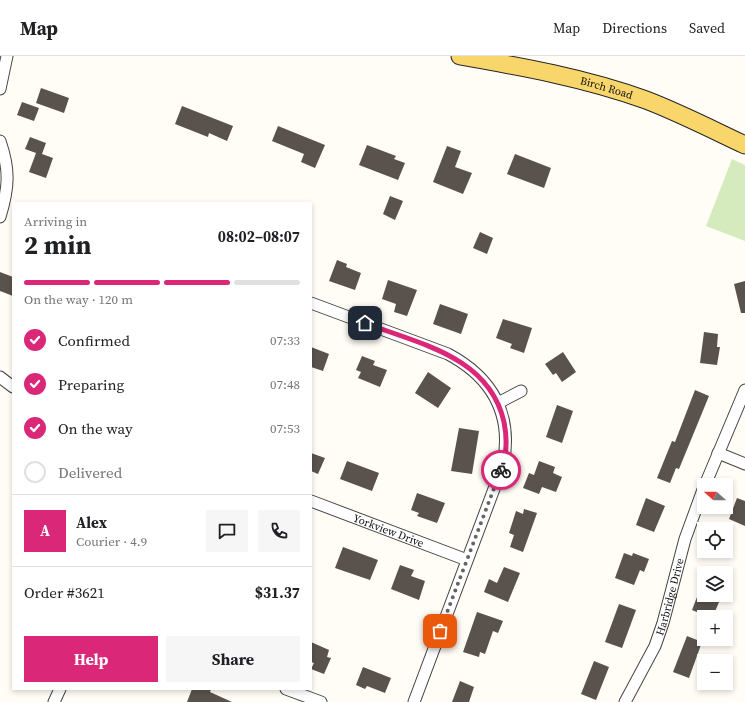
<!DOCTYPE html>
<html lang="en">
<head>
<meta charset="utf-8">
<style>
	:root { --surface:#fff; --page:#f6f6f6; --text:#202124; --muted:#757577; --line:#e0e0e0; --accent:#db2777 }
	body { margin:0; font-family:"Source Serif 4",serif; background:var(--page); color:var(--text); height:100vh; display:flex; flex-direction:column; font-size:15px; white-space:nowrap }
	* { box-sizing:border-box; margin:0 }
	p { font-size:13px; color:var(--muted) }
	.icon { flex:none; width:22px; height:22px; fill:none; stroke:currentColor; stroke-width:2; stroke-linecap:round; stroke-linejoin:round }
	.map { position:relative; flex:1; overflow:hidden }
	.side { position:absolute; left:12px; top:146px; width:300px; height:488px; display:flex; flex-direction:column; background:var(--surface); border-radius:0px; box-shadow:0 2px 6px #0003 }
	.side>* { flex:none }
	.needle { width:26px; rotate:291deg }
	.tools { position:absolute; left:697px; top:422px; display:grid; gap:8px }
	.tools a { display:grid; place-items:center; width:36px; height:36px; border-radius:0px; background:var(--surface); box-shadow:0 2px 6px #0003; font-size:20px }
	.pin { position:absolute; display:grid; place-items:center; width:34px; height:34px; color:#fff; margin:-17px; border-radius:8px; box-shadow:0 2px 6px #0006 }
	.courier { position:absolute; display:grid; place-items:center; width:40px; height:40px; margin:-20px; border:3px solid #db2777; border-radius:50%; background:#fff; color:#222; box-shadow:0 1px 5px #0007 }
	.head em { font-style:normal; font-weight:700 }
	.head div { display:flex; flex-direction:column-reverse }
	.head { display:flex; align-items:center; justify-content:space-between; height:68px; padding:0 12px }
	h1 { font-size:26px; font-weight:700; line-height:30px }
	.bar { display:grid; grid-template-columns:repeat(4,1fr); gap:6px 4px; align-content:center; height:48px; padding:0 12px }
	.bar i { height:5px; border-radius:3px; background:var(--line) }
	.bar .on { background:var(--accent) }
	.bar p { grid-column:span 4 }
	.line { display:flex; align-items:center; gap:10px; padding:0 12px; border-top:1px solid var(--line) }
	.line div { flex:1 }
	.round { display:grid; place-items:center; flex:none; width:42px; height:42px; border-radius:0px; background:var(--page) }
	ol { padding:0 12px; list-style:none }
	li { display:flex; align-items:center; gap:12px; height:44px }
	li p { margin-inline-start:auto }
	li .icon { padding:4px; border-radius:50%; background:var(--accent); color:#fff; stroke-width:4 }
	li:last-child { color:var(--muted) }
	li i { width:22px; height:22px; border:2px solid var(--line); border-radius:50% }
	.button { display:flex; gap:8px; margin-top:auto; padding:8px 12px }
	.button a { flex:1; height:46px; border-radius:0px; background:var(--accent); color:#fff; font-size:16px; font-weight:700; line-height:46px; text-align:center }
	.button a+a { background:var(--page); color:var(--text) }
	header { display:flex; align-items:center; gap:24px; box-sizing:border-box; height:56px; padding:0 20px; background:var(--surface); border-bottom:1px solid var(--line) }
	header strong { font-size:19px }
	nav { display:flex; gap:22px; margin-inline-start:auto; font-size:14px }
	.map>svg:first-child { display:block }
	.green { fill:#d5ebbd }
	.building { fill:#5a524d }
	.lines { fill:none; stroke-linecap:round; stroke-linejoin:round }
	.street-casing { stroke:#444; stroke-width:13 }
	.primary-casing { stroke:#222; stroke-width:19 }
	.street { stroke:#fff; stroke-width:11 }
	.primary { stroke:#f9d66b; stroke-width:17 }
	.done { stroke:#646461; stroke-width:4; stroke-dasharray:0 7.2 }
	.route { stroke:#db2777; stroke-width:5 }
	.labels { text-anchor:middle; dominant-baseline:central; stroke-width:4; stroke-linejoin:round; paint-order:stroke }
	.street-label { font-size:11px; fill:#111; stroke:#fff }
</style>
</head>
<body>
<header>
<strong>Map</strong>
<nav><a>Map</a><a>Directions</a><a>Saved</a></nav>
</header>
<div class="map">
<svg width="745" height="646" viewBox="0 0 745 646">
	<rect width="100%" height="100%" fill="#fffdf5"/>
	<!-- green -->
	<path class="green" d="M732,103L745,109V185L706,170Z"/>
	<!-- building -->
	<path class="building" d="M41,32L69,42L64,57L36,47Z
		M22,46L39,52L34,65L17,59Z
		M182,50L233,70L227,85L209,77L208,81L175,68Z
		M278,70L325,89L315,112L301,106L304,98L272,85Z
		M30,81L46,87L42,98L53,102L46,122L29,116L36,97L25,93Z
		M367,89L396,100L394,103L405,107L398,124L359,109Z
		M447,90L461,95L455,111L472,117L463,138L433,126Z
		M515,98L551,112L544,132L507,118Z
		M390,140L403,145L395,164L383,158Z
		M480,176L493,182L487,198L473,192Z
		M337,204L347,208L346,211L361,217L355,234L329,225Z
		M0,216L13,221V240L0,235Z
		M388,224L417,234L407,260L394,256L396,248L382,243Z
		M745,225V257H741L734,228Z
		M440,248L468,258L461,278L433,268Z
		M503,263L532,272L524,297L510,292L512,288L496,282Z
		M704,276L718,278L717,291H720L717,309L700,307Z
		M311,291L329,298L323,315L311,311Z
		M563,296L576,316L562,326L556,317L553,319L545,308Z
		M362,300L375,305L373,309L387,314L380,331L358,322L361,316L356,314Z
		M428,316L451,332L438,352L415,337Z
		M695,334L709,340L679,413L676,412L670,427L657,422L672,385L675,386Z
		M557,349L573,355L562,387L546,381Z
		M459,372L479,375L472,418L451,415Z
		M311,397L325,402L318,418L311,415Z
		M347,405L379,417L372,435L340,423Z
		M539,405L555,411L553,417L562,421L556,436L542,431L539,438L523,432L529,417L534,419Z
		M417,437L445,447L437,467L417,460L419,457L411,454Z
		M646,442L665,450L654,476L636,469Z
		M737,442L745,445V470L729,463Z
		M524,453L537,457L523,496L510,491L514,479L509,477L516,455L523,458Z
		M343,491L378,504L370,524L335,512Z
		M624,497L632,500L633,497L649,503L644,516L640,514L634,529L615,522Z
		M400,509L414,514L411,520L425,525L419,544L391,533Z
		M504,511L520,517L508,546L484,536L489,523L497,527Z
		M701,539H722L714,558L706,555L704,559L692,554L697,541L700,542Z
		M619,548L636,554L622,592L605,586Z
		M477,556L503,565L498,577L493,575L485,598L480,596L479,601L463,596Z
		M687,580L702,586L689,622L673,616Z
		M311,586L329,594L327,601L331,602L324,618L311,613L314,607L311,606Z
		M594,605L609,611L596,644L581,638Z
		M363,611L391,622L385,637L367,630L365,633L356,629Z
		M460,625L474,631L469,646H452Z
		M192,633H211L210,636L232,646H187Z"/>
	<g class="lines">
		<defs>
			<g id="street">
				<path d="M0,33L7,0"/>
				<path d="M0,85C10,114 9,131 0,161"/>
				<path d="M311,247L448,298C493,322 513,359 503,409L414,646"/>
				<path d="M0,321L13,331"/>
				<path d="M498,347L521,335"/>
				<path d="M718,397L745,408"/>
				<path d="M705,429L745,334"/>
				<path id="s1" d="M311,445L467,504"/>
				<path d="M286,633L321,646"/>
				<path d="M54,646L60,633"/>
				<path id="s2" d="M625,646L655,590L663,567L685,483L704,431"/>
			</g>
			<g id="primary">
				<path id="s3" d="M460,0C523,11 585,22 646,44C680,57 713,74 745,89"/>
			</g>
		</defs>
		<!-- street casing -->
		<use href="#street" class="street-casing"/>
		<!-- primary casing -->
		<use href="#primary" class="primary-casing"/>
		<!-- street -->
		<use href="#street" class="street"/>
		<!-- primary -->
		<use href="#primary" class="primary"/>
	</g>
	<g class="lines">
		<!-- done -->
		<path class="done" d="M440,575L501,414"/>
		<!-- route -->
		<path class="route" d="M365,267C419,288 489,300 504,366C507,381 507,399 501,414"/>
	</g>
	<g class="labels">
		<!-- street labels -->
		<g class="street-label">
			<text stroke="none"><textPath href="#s3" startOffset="150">Birch Road</textPath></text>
			<text stroke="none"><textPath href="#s1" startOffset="83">Yorkview Drive</textPath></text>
			<text stroke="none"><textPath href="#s2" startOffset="115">Harbridge Drive</textPath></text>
		</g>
	</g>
</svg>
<div class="tools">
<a><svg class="needle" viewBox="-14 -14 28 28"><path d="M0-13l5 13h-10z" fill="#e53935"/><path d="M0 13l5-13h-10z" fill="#757577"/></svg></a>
<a><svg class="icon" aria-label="locate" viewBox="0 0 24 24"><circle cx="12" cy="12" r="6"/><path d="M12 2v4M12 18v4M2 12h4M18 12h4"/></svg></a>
<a><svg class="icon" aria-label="layers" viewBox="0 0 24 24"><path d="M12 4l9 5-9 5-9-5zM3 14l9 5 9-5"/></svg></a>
<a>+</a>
<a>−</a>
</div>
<div class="pin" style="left:440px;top:575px;background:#ea580c"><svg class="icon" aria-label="bag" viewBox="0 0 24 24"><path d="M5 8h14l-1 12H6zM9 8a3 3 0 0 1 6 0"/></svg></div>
<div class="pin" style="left:365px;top:267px;background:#1f2937"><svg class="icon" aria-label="home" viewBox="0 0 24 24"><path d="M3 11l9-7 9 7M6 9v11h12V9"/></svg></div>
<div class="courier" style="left:501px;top:414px"><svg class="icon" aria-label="bike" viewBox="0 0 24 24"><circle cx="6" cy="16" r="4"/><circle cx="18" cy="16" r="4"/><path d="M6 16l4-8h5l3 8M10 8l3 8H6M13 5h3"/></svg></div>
<section class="side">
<div class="head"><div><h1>2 min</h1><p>Arriving in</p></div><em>08:02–08:07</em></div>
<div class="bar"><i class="on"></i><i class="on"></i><i class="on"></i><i></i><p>On the way · 120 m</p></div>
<ol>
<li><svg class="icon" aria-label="check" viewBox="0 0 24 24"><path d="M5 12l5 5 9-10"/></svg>Confirmed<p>07:33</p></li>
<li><svg class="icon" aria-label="check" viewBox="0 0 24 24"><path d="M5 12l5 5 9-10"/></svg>Preparing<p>07:48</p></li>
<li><svg class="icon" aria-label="check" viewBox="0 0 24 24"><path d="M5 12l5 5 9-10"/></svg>On the way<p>07:53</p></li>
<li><i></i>Delivered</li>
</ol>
<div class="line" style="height:72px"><b class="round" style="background:var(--accent);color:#fff">A</b><div><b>Alex</b><p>Courier · 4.9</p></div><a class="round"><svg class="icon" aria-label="chat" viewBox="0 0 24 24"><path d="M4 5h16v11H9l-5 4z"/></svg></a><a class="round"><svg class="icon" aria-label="phone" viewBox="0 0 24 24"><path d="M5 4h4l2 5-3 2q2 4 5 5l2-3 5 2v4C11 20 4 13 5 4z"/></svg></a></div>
<div class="line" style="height:52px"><div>Order #3621</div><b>$31.37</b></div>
<div class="button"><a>Help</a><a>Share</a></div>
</section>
</div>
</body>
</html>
